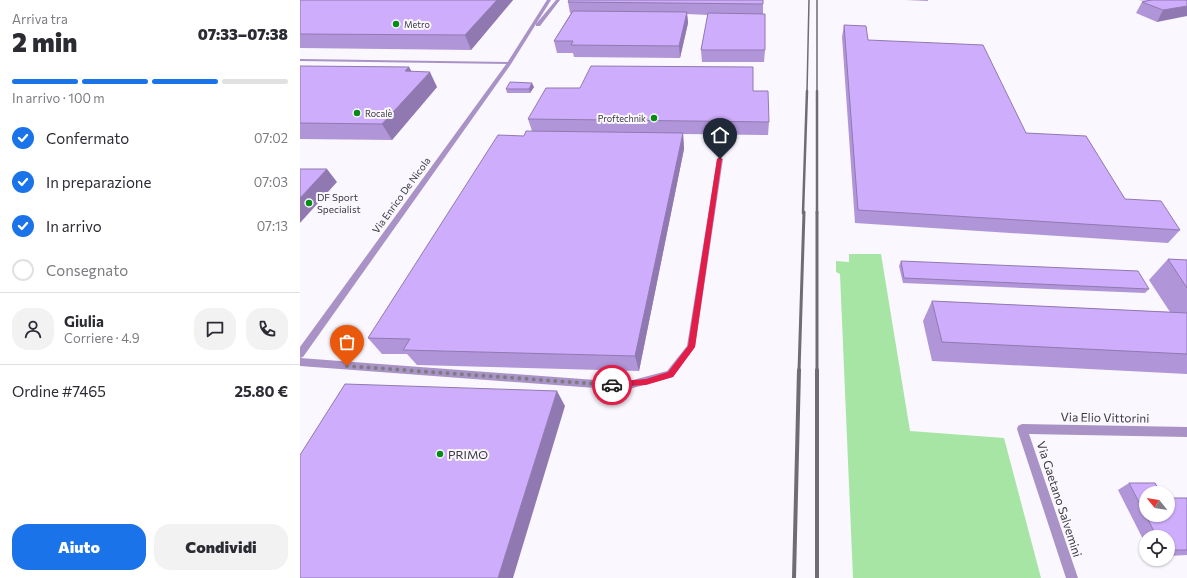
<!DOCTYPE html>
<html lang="it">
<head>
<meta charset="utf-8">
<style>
	:root { --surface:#fff; --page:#f2f2f3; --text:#2b2b33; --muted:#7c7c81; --line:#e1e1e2; --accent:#1a73e8 }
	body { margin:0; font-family:Commissioner,sans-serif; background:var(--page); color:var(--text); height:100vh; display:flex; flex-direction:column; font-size:15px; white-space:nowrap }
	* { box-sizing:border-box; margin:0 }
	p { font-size:13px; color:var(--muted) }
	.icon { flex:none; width:22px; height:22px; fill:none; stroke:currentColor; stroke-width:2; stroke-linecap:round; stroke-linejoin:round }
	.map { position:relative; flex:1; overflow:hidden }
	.drawer { display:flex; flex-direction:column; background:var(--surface); width:300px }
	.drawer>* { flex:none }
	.needle { width:26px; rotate:300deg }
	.tools { position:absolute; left:839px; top:486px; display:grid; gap:8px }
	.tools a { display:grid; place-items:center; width:36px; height:36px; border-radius:50%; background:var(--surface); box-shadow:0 1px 3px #0004; font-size:20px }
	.pin { position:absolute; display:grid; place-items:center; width:34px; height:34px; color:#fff; margin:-41px -17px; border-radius:50% 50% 50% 0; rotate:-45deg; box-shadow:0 0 4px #0007 }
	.pin .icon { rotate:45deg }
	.courier { position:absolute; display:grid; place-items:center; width:40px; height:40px; margin:-20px; border:3px solid #e11d48; border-radius:50%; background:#fff; color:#222; box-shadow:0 1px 5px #0007 }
	.overview em { font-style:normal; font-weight:800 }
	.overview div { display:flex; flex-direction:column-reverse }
	.overview { display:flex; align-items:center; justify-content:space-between; height:68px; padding:0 12px }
	h1 { font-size:26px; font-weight:800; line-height:30px }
	.bar { display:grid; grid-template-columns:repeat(4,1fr); gap:6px 4px; align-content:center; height:48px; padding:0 12px }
	.bar i { height:5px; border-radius:3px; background:var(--line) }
	.bar .on { background:var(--accent) }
	.bar p { grid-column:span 4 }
	.line { display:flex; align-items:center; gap:10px; padding:0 12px; border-top:1px solid var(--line) }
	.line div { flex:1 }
	.round { display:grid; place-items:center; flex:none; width:42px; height:42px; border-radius:16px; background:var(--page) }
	ol { padding:0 12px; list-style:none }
	li { display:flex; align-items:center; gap:12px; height:44px }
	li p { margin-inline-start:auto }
	li .icon { padding:4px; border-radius:50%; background:var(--accent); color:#fff; stroke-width:4 }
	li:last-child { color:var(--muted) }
	li i { width:22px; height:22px; border:2px solid var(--line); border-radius:50% }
	.button { display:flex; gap:8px; margin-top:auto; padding:8px 12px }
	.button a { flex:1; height:46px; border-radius:16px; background:var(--accent); color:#fff; font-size:16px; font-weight:800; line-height:46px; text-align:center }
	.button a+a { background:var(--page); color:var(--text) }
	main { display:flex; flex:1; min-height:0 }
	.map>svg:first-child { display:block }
	.green { fill:#a6e5a3 }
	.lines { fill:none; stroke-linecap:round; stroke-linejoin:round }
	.service { fill:#a892c6; fill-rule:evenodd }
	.minor { fill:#a892c6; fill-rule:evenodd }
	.rail-far3 { stroke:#6f6c73; stroke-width:1.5 }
	.rail-far2 { stroke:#6f6c73; stroke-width:2.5 }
	.rail-far1 { stroke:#6f6c73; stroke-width:3 }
	.rail { stroke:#6f6c73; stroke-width:4 }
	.wall { fill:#b195d9 }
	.shaded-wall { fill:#9079b0 }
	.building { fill:#ceadfc; stroke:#9079b0 }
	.route { fill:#e11d48 }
	.done { stroke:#7e7c82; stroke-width:4; stroke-dasharray:0 7.2 }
	.poi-dot { fill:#078b17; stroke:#faf7fe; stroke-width:1.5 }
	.labels { text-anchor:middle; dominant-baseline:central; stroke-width:4; stroke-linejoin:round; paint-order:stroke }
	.far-poi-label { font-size:9px; fill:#3c3a40; stroke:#faf7fe; text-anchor:start }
	.street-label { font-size:10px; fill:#3c3a40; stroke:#faf7fe }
	.poi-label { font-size:10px; fill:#3c3a40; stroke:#faf7fe; text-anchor:start }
	.near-street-label { font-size:12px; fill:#3c3a40; stroke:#faf7fe }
	.near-poi-label { font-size:12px; fill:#3c3a40; stroke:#faf7fe; text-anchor:start }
</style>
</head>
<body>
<main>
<section class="drawer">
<div class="overview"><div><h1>2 min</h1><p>Arriva tra</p></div><em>07:33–07:38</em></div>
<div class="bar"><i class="on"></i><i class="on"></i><i class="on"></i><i></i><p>In arrivo · 100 m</p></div>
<ol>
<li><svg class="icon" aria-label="check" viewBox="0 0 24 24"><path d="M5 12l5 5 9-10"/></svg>Confermato<p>07:02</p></li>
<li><svg class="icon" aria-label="check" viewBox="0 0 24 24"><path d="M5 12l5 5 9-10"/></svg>In preparazione<p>07:03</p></li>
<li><svg class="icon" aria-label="check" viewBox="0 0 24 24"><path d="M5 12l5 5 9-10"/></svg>In arrivo<p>07:13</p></li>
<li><i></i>Consegnato</li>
</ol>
<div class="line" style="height:72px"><a class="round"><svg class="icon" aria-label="person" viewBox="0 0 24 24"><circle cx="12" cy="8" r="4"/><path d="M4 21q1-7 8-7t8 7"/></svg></a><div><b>Giulia</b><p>Corriere · 4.9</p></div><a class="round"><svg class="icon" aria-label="chat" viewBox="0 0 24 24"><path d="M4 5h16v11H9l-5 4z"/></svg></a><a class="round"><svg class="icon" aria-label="phone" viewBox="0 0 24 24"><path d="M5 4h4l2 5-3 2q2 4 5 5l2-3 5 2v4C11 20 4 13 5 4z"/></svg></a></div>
<div class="line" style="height:52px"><div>Ordine #7465</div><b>25.80 €</b></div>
<div class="button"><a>Aiuto</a><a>Condividi</a></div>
</section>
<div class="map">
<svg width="887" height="578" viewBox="0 0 887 578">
	<rect width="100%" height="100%" fill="#faf7fe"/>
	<!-- green -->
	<path class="green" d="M549,254H581L610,431L704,438L741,578H553L540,274L536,272V261L549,262Z"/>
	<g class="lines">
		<!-- service -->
		<path class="service" d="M0,59L209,62L211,63L209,64L0,61Z
			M420,157L423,159L395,347L373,377L333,388L309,389L0,366V358L309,381L333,380L367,371L387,346L417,159Z"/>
		<!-- minor -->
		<path class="minor" d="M247,0H251L211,64L3,357L0,358V347L207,63Z
			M256,0H260L240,26H236V24Z
			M722,424L887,427V437L729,434L778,578H766L717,429L718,426Z"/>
		<!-- rail-far3 -->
		<path class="rail-far3" d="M517,0V92
			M507,92L509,0"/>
		<!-- rail-far2 -->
		<path class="rail-far2" d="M517,91V213
			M503,213L507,91"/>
		<!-- rail-far1 -->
		<path class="rail-far1" d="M517,212V371
			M499,371L504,212"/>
		<!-- rail -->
		<path class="rail" d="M517,370V578
			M494,578L499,370"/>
	</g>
	<!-- wall -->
	<path class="wall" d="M0,0H213L171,50L0,48Z
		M463,0V14L465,50L464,62H402L401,50L408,15L387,14L388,23L380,58L274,57L273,53H257L254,41L271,13H270L268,2Z
		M606,0H628V1Z
		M838,0H887L857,22L836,13L842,2L849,1Z
		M544,25L568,40L726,133L825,199L880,230L868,243L555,223L542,37Z
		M0,66L109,67L111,71L137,87L92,140L0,139Z
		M234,87L230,93H207L206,89Z
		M453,91L469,122L468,135L383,134L384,149L339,371L117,365L107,354H82L68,338L224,136L232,131L228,119Z
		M868,259L887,260V374L632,361L623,321L632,301L870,312L849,280Z
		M601,261L849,289L845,293L603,283L599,266Z
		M829,483L846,515L887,498V555L868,556V537H846V545L818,490Z"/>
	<!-- shaded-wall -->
	<path class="shaded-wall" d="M197,0H213L171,50L165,35Z
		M887,6V16L857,22L863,10Z
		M387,12L388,23L380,58L379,46Z
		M109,67L117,82L105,71Z
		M130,72L137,87L92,140L82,124Z
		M232,83L234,87L230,93L229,89Z
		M383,133L384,149L339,371L335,356Z
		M27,169L37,182L0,223V198Z
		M257,391L265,406L213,578H198Z"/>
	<!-- building -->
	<path class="building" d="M0,0H197L165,35L0,34Z
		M269,0H463V4L268,2Z
		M852,0H887V6L863,10L842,2Z
		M273,11L387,12L379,46L271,45L273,41H254Z
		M408,13L465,14V50H401Z
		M544,25L566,26L568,40L683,45L726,133L786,136L825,199L861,201L880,230L558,210Z
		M0,66L109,67L105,71L130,72L82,124L0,123Z
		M291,66L453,67V91H468L469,122L228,119L246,88H280Z
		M210,82L232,83L229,89H206Z
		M226,131L383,133L335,356L103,350L110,339L68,338L198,135L224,136Z
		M0,169H27L0,198Z
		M868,259L887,260V288Z
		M601,261L838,271L849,289L604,278Z
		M632,301L887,313V354L642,342Z
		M45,384L257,391L198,578H0V455Z
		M829,483H855L861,493H846V515H868V498H887V550H868V537H857Z"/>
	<!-- route -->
	<path class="route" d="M420,157L422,159L395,347L373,377L346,385L309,387V383L312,382L346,379L368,372L388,346L417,159Z"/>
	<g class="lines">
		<!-- done -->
		<path class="done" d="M47,366L312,385"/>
	</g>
	<!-- markers -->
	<g class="poi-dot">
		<circle cx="96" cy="24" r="4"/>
		<circle cx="57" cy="113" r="4"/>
		<circle cx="354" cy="118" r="4"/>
		<circle cx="9" cy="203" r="4"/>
		<circle cx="140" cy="454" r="4"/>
	</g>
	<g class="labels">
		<!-- far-poi labels -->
		<g class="far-poi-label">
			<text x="104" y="24">Metro</text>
			<text x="65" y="113">Rocalè</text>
			<text x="346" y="118" text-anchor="end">Proftechnik</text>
		</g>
		<!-- street labels -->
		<g class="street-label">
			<text transform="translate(101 195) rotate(-54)">Via Enrico De Nicola</text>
		</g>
		<!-- poi labels -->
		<g class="poi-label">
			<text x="17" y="197">DF Sport<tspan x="17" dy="12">Specialist</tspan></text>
		</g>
		<!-- near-street labels -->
		<g class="near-street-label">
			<text transform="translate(805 417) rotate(1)">Via Elio Vittorini</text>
			<text transform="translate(760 499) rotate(72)">Via Gaetano Salvemini</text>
		</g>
		<!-- near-poi labels -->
		<g class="near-poi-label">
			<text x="148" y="454">PRIMO</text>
		</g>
	</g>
</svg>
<div class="tools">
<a><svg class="needle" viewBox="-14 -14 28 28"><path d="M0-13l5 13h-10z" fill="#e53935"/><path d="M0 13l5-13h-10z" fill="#7c7c81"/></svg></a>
<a><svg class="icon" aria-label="locate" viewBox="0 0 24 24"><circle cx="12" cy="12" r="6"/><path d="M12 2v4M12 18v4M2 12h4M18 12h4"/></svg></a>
</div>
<div class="pin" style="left:47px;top:366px;background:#ea580c"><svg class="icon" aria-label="bag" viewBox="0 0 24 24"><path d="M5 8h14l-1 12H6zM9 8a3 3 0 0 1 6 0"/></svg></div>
<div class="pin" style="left:420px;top:159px;background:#1f2937"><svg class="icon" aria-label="home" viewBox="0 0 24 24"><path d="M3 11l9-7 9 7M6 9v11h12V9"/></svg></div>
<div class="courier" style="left:312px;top:385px"><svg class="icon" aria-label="car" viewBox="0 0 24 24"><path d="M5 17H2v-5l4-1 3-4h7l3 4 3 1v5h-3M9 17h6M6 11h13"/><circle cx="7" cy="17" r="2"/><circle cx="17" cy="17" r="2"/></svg></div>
</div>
</main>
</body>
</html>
